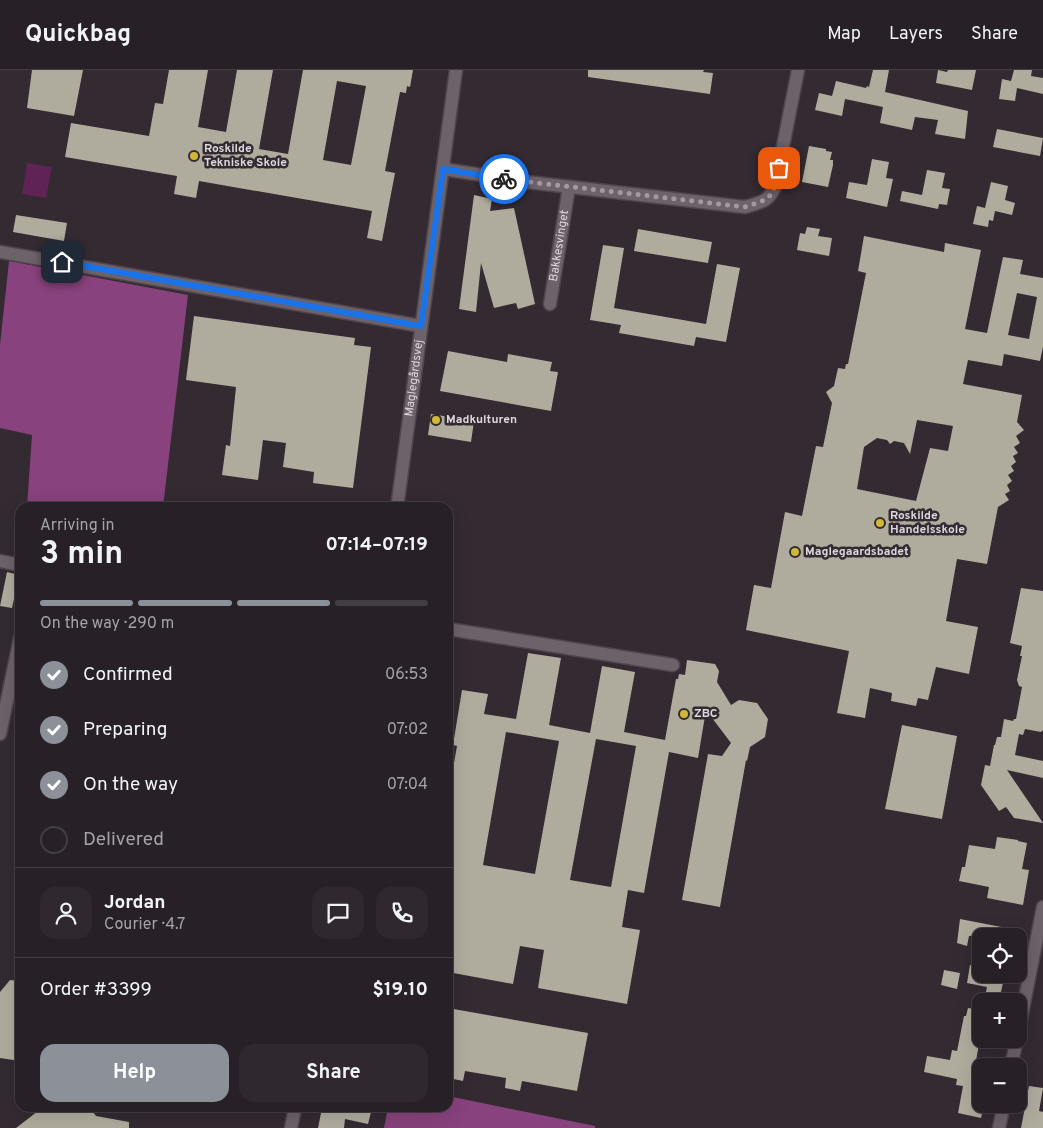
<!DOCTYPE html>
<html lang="en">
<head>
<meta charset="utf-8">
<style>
	:root { --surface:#272026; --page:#2f282e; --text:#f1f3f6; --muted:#a4a3a7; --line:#433e43; --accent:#8c9099 }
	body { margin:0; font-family:Overpass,sans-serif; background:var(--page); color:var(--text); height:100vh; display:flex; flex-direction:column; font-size:19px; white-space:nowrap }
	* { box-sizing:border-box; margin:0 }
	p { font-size:16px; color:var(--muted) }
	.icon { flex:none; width:28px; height:28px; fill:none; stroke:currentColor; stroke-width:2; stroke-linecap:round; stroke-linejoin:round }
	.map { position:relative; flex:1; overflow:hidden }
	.panel { position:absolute; left:15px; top:432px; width:438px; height:610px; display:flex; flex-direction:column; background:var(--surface); border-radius:15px; box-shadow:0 5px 20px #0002,0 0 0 1px var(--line) }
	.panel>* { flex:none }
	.fabs { position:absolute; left:972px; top:858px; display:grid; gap:10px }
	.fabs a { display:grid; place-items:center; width:55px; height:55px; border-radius:10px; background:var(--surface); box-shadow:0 5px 20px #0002,0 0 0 1px var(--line); font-size:25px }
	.pin { position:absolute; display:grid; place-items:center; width:42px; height:42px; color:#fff; margin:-21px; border-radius:10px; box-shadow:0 2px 8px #0006 }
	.courier { position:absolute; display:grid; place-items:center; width:50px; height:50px; margin:-25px; border:4px solid #1a73e8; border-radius:50%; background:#fff; color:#222; box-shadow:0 1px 6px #0007 }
	.overview em { font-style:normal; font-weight:700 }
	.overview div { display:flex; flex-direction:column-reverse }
	.overview { display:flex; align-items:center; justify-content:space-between; height:85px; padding:0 25px }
	h1 { font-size:32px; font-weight:700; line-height:38px }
	.bar { display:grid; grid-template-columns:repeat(4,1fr); gap:8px 5px; align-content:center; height:60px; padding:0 25px }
	.bar i { height:6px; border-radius:4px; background:var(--line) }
	.bar .active { background:var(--accent) }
	.bar p { grid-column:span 4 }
	.line { display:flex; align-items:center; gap:12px; padding:0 25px; border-top:1px solid var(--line) }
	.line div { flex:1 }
	.round { display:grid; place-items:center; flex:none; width:52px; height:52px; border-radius:15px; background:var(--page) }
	ol { padding:0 25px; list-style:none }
	li { display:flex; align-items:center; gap:15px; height:55px }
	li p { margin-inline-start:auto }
	li .icon { padding:5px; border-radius:50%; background:var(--accent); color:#fff; stroke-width:4 }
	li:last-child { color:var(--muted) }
	li i { width:28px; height:28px; border:2px solid var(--line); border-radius:50% }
	.action { display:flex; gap:10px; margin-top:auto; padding:10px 25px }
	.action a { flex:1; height:58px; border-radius:15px; background:var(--accent); color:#fff; font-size:20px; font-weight:700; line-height:58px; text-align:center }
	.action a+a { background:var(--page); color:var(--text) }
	header { display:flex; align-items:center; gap:30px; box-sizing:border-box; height:70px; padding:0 25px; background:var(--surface); border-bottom:1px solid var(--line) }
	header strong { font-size:24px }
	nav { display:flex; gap:28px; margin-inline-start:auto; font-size:18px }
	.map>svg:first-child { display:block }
	.green { fill:#5f2356 }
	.forest { fill:#88427d }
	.building { fill:#afac9e; fill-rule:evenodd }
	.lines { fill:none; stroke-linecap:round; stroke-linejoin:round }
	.minor-casing { stroke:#4e454c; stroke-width:15 }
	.minor { stroke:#6d616a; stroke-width:12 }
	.done { stroke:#a29aa0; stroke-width:5; stroke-dasharray:0 9 }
	.route { stroke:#1a73e8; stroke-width:6 }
	.poi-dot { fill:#d1b736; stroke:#342a32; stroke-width:2 }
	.labels { text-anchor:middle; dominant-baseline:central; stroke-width:5; stroke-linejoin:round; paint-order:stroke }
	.poi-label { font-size:12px; font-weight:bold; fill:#ddd7dc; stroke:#342a32; text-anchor:start }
	.street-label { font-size:12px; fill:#ddd7dc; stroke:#342a32 }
</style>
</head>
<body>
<header>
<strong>Quickbag</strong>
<nav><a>Map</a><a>Layers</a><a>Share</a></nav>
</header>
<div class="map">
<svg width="1043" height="1058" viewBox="0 0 1043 1058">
	<rect width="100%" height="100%" fill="#342a32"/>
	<!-- green -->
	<path class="green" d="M27,93L52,97L46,128L22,124Z"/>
	<!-- forest -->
	<path class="forest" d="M9,191L188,225L163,437H27L32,365L0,358V275Z
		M448,1026L595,1056V1058H384L388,1038H448Z"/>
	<!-- building -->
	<path class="building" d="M32,0H83L74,46L27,38Z
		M169,0H208L198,57L226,62L237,0H273L259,79L288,84L303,0H413L410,17L407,16L406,23L400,22L385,101L395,103L382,171L367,168L372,141L199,111L196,128L174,124L177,106L65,87L71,53L149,66L155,33L163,34ZM337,11L366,16L351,95L323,90Z
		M588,0H704L703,2L713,3L710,24L588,7Z
		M873,0H889L885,22L968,41L965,69L935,64L938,50L915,47L912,60L880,53L883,37L845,29L842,46L815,40L819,23L832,26L836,11L866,18L867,16L869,17Z
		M938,0L947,2L948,0H976L972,20L936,13Z
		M1014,0H1032L1031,6L1043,8V24L1017,18L1015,31L999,29L1002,9L1011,11Z
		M997,59L1043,68L1040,86L993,77Z
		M809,76L826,79V81L832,82L830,90H833V95L828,117L802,112Z
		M872,89L889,92L886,108L893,109L887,137L846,128L849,112L867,115Z
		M927,100L945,103L942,118L950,119L947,135L939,134L938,139L900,131L902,121L922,125Z
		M991,112L1008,116L1005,130L1015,133L1012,145L995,141L993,151L989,150L988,157L973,154L977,136L985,138Z
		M474,125L492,129L490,141L514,138L535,234L518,239L516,233L494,238L481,193L476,242L459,239Z
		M16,145L67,153L64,171L13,162Z
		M807,157L820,159L818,166L832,168L829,186L797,180L800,163L805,164Z
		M638,159L712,172L708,193L634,181Z
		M864,166L944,182L945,173L981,180L965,259L987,263L1003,187L1023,190L1020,204L1043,208V277L1040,291L1004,284L1002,296L968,290L963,314L1022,325L1017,352L1024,360L1016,366L1020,373L1014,377L1018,383L1013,386L1016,392L1011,396L1014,401L1008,405L1012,411L1007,415L1010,421L1005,424L1009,430L998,437L987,494L957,489L946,551L978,557L969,604L936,597L928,630L918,628L916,636L891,631L892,623L870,618L865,648L837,643L849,581L746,560L754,515L771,518L785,442L802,446L816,376L823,377L832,333L826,322L834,316L838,298L845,299L846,294H848L866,203L858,201ZM1017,223L1037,227L1029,269L1008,265ZM917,350L953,356L948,381L930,378L916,431L857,419L864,377L877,368L887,370L890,374L894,371L904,373L910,384Z
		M603,175L624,178L614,238L706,254L717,194L740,198L726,272L696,267L694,276L619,263L621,255L590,250Z
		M194,246L355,268L354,275L371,277L353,418L313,413L314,402L283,397L286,373L263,370L258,410L222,405L226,375L230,376L236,317L186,310Z
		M448,281L507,292L508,284L552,292L550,301L558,302L551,341L440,321Z
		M431,344L474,351L471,372L428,365Z
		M7,502L19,505L12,538L0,536Z
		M1021,518L1043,521V660L1041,662L1025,659L1023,665L1019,664L1015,685L1043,691V708L1007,700L1043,753L1014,748L1006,737L999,741L981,715L985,695L990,696L994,675H995L997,667H1001L1004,649L1013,651L1014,649H1016L1022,617L1019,616L1017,610L1022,586H1020L1022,576L1010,573Z
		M528,583L561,588L549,655L590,663L602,596L635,602L624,662L665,670L676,609H678L679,604L685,605L687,590L715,594L719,601L717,612L731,635L739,630L757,633L768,649L765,667L750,677L747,691L746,690L720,837L682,830L708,684L722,686L731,673L706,640L698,688L669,682L644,823L628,820L622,857L640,860L627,934L538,918L544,880L520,876L513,914L448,902V728L457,676L453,675L462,620L488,624L484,644L516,649ZM506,662L559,671L535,804L483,795ZM596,669L636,676L611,817L570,810Z
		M902,655L957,666L942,749L885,739Z
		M997,767L1018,770V771L1027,773L1022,799L1029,800L1023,835L987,828L989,817L959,811L962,797H965L969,775L995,779Z
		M960,849L1017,860L1016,866H969L967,876L957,873Z
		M970,895L981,897V904H1005L999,931H984L987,917L967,913Z
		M944,900L960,903L957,919L941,915Z
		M10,910L20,911V991L0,988V922Z
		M448,938L588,963L577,1021L522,1011L520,1021L505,1018L506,1008L465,1001L463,1011L449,1008L451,998H448Z
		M968,938L981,940V968H980L972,1014L981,1016V1034H984L981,1048L958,1043L963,1016L956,1015L957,1009L924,1002L927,986L950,990L952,980L957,981L964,946H966Z
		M1029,1016L1043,1018L1039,1041L1043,1042V1058H1021Z
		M42,1038H90L96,1046L129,1052V1058H16Z
		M322,1038H372L368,1054L345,1049L344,1058H318Z"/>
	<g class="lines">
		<defs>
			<g id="minor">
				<path d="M443,99L527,112L745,137C761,132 768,132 775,117L798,0"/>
				<path d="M0,182L421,256"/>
				<path id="s1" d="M550,234L569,117"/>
				<path id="s2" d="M397,438L456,0"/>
				<path d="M0,491L20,495"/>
				<path d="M448,559L673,595"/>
				<path d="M0,664L20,568"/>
				<path d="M1019,959L1043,837"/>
				<path d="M1011,996L1017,969"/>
				<path d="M291,1058L295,1038"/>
				<path d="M999,1058L1004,1034"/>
			</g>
		</defs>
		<!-- minor casing -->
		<use href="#minor" class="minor-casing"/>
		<!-- minor -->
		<use href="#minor" class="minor"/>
	</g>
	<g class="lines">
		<!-- done -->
		<path class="done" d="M504,109L745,137C773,128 773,127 779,98"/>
		<!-- route -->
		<path class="route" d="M62,192L421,256L443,99L504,109"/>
	</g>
	<!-- markers -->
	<g class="poi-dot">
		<circle cx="194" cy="86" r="5"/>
		<circle cx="436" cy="350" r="5"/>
		<circle cx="880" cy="453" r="5"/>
		<circle cx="795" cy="482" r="5"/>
		<circle cx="684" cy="644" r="5"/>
	</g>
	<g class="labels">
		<!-- poi labels -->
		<g class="poi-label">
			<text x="204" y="79">Roskilde<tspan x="204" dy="14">Tekniske Skole</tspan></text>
			<text x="446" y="350">Madkulturen</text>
			<text x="890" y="446">Roskilde<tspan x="890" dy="14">Handelsskole</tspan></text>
			<text x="805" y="482">Maglegaardsbadet</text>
			<text x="694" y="644">ZBC</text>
		</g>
		<!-- street labels -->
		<g class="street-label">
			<text stroke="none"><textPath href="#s1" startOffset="59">Bakkesvinget</textPath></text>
			<text stroke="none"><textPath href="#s2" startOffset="131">Maglegårdsvej</textPath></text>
		</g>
	</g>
</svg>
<div class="fabs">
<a><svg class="icon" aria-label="locate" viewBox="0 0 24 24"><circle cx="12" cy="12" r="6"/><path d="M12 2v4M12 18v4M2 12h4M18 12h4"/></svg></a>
<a>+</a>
<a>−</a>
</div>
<div class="pin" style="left:779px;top:98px;background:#ea580c"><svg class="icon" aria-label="bag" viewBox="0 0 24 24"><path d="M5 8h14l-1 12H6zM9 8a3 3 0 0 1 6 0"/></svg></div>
<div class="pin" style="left:62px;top:192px;background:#1f2937"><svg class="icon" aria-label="home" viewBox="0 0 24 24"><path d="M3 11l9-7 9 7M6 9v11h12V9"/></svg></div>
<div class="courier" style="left:504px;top:109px"><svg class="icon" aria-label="bike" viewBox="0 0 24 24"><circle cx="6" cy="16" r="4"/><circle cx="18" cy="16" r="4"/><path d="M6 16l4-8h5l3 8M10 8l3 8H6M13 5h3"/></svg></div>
<section class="panel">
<div class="overview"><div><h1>3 min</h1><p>Arriving in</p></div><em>07:14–07:19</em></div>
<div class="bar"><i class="active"></i><i class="active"></i><i class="active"></i><i></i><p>On the way · 290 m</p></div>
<ol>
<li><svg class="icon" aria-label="check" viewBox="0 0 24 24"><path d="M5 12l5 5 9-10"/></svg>Confirmed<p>06:53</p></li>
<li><svg class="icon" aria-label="check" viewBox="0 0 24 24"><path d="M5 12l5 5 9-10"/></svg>Preparing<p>07:02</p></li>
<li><svg class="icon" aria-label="check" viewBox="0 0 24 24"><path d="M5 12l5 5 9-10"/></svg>On the way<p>07:04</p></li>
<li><i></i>Delivered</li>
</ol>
<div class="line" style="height:90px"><a class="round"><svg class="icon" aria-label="person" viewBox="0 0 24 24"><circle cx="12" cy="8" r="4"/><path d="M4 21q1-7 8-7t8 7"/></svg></a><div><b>Jordan</b><p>Courier · 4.7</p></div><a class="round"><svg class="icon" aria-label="chat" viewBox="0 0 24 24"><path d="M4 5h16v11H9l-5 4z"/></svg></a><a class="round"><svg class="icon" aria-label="phone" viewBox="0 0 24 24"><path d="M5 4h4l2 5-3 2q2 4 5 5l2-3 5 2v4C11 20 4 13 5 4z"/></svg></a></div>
<div class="line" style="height:65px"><div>Order #3399</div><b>$19.10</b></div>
<div class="action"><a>Help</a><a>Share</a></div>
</section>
</div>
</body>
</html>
